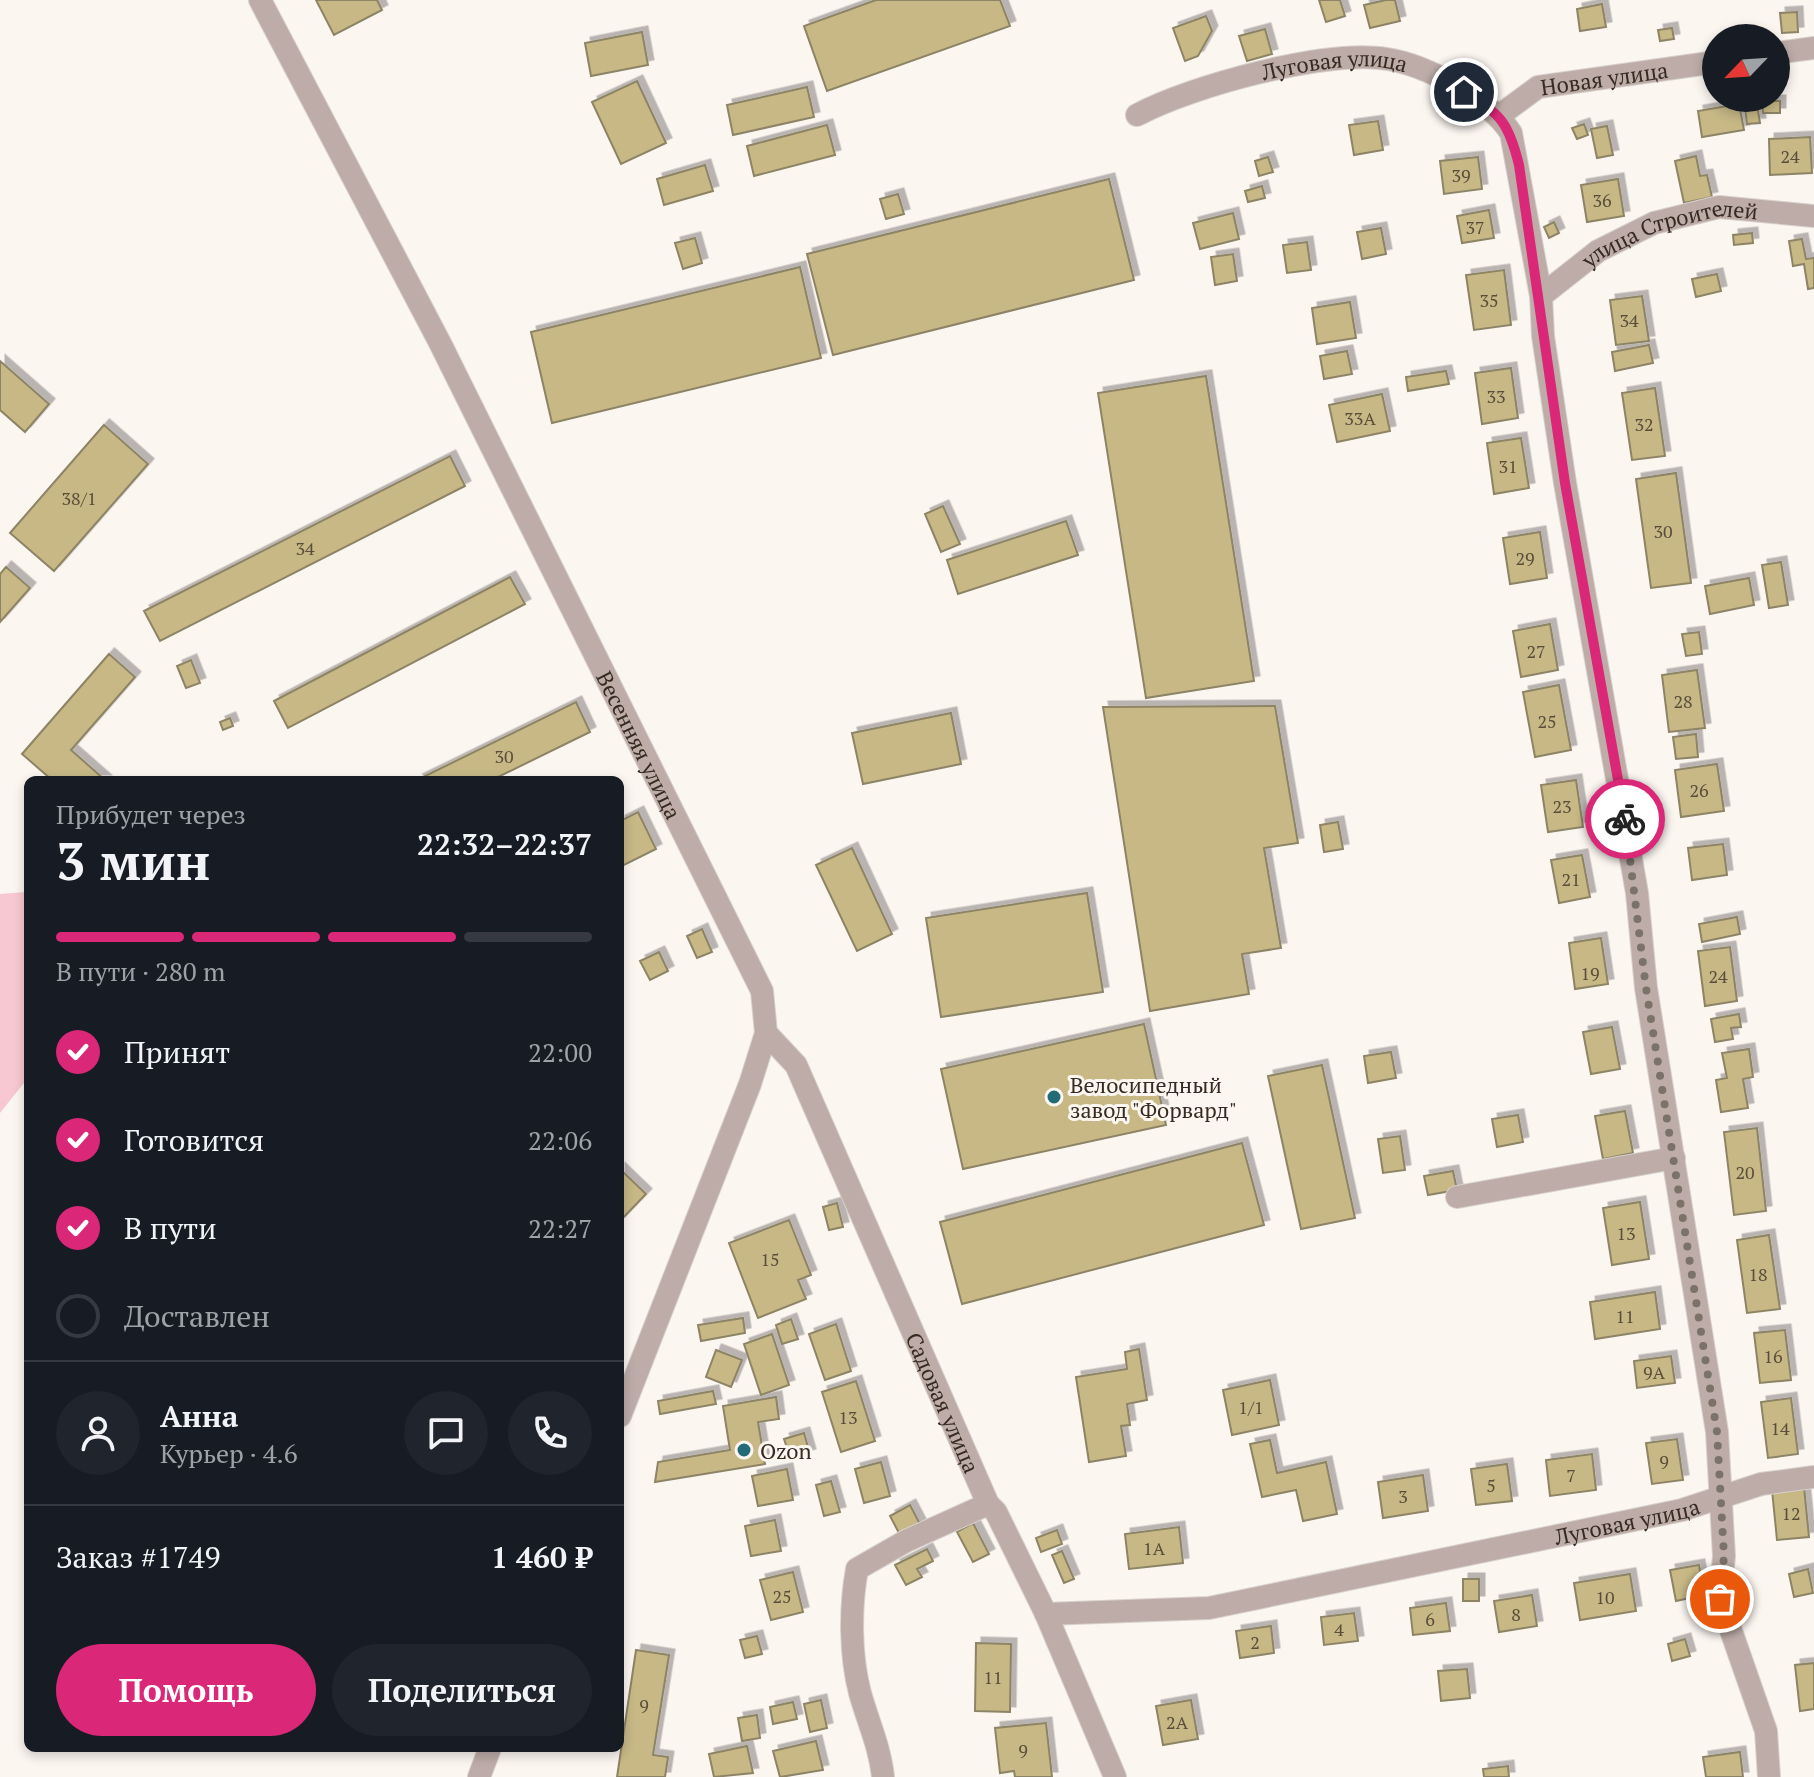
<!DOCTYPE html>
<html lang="ru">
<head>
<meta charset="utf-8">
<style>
	:root { --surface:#171b24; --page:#20242c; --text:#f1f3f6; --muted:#9ea1a6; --line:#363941; --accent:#db2777 }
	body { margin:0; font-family:"PT Serif",serif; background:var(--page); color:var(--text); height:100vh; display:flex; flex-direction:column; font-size:30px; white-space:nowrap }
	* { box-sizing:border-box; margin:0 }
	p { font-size:26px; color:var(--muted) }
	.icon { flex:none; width:44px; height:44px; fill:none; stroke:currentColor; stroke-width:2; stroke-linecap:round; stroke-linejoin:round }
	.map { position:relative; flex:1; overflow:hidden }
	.sheet { position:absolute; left:24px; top:776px; width:600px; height:976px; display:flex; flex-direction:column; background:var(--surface); border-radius:12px; box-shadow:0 4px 12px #0003 }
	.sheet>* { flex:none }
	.needle { width:52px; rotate:245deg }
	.tools { position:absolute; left:1702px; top:24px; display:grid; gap:16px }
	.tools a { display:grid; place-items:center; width:88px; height:88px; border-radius:50%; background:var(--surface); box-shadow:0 4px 12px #0003; font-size:40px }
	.pin { position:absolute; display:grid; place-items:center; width:68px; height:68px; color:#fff; margin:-34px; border:4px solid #fff; border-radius:50%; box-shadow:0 2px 8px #0007 }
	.courier { position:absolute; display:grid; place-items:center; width:80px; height:80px; margin:-40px; border:6px solid #db2777; border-radius:50%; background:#fff; color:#222; box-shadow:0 2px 10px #0007 }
	.overview em { font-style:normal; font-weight:700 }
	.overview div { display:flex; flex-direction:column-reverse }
	.overview { display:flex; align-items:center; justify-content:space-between; height:136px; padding:0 32px }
	h1 { font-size:52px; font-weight:700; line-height:60px }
	.bar { display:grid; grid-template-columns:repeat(4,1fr); gap:12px 8px; align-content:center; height:96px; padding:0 32px }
	.bar i { height:10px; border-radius:6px; background:var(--line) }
	.bar .on { background:var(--accent) }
	.bar p { grid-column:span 4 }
	.line { display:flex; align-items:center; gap:20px; padding:0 32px; border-top:2px solid var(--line) }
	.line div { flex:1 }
	.round { display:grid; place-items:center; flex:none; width:84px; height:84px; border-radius:42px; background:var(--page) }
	ol { padding:0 32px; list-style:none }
	li { display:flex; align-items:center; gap:24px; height:88px }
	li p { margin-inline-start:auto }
	li .icon { padding:8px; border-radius:50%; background:var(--accent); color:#fff; stroke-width:4 }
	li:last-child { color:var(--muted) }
	li i { width:44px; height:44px; border:4px solid var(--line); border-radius:50% }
	.action { display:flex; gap:16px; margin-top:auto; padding:16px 32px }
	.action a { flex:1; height:92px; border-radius:48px; background:var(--accent); color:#fff; font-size:32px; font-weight:700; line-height:92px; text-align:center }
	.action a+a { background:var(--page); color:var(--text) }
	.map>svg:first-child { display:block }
	.green { fill:#f8c8d0 }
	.building { fill:#c7b886; stroke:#8d8466; stroke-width:2; filter:url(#shadow) }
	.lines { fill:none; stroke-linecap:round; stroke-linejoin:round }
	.minor-casing { stroke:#d8d1cc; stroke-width:24 }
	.minor { stroke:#bdaca8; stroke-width:22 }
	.done { stroke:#7b726a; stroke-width:8; stroke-dasharray:0 14.4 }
	.route { stroke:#db2777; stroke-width:10 }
	.poi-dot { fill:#236c77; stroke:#fcf6f1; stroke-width:3 }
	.labels { text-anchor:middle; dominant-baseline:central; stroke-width:6; stroke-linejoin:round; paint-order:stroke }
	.number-label { font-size:18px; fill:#5a4e3a }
	.street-label { font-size:22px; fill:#352b21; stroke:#fcf6f1 }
	.poi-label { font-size:22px; fill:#352b21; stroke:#fcf6f1; text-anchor:start }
</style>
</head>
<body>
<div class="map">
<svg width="1814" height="1777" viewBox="0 0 1814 1777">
	<defs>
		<filter id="shadow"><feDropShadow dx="5.5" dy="-5.5" stdDeviation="0" flood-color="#0004"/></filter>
	</defs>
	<rect width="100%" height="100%" fill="#fcf6f1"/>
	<!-- green -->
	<path class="green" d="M25,892L28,1078L0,1113V894Z"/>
	<!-- building -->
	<path class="building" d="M316,0H377L382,10L334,35Z
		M876,0H1000L1010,26L827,91L804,26Z
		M1319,0H1340L1345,16L1326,22Z
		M1386,0H1395L1400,21L1370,28L1364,5Z
		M1602,4L1606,27L1580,31L1577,9Z
		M1797,12L1798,32L1782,33L1780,13Z
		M1206,16L1212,31L1198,56L1185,61L1173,28Z
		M1672,28L1674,39L1660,41L1658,30Z
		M1265,29L1272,54L1247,61L1239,36Z
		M642,32L648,65L591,76L585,43Z
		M637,81L666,143L621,164L592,102Z
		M807,87L814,117L733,135L727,105Z
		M1762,101H1780V113H1763Z
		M1739,104L1744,130L1702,137L1698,111Z
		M1757,105L1760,123L1747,124L1745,107Z
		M1378,121L1383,150L1354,155L1349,125Z
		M1584,124L1588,135L1577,139L1572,128Z
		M827,125L835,155L754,176L747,146Z
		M1607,126L1613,155L1597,158L1591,129Z
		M1810,137L1812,173L1770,175L1769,139Z
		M1696,156L1700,176L1707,175L1712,197L1684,203L1675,161Z
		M1268,157L1273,172L1259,176L1255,161Z
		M1478,157L1482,189L1444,194L1440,161Z
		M705,165L713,191L664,205L657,179Z
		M1109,179L1134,280L833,355L807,254Z
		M1618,179L1624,216L1587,222L1581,185Z
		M1262,186L1265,198L1248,202L1245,191Z
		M898,194L904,214L886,219L880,199Z
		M1489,210L1494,238L1462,243L1457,216Z
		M1233,213L1239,239L1200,249L1193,223Z
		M1554,222L1559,233L1549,238L1544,227Z
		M1381,228L1386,254L1362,259L1357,232Z
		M1752,233L1753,243L1734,245L1733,235Z
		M695,238L702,263L683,269L675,243Z
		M1802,239L1806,259L1814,258V288L1808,289L1804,264L1793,266L1789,241Z
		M1307,242L1311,270L1287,273L1283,245Z
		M1233,254L1237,281L1215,285L1211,257Z
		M800,267L821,358L552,423L531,332Z
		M1504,270L1511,325L1474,330L1466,275Z
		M1717,274L1721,291L1696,297L1692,279Z
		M1642,296L1649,341L1616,345L1610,300Z
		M1350,302L1356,338L1317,344L1312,308Z
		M1649,345L1653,363L1615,371L1612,352Z
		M1347,351L1352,374L1324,379L1320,356Z
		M0,361L49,404L25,432L0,410Z
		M1511,368L1518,418L1482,424L1475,373Z
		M1446,371L1449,384L1408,391L1406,377Z
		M1206,376L1254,681L1146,698L1098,393Z
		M1655,388L1665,456L1632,460L1622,393Z
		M1382,394L1390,431L1337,442L1329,405Z
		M104,425L148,464L54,571L10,533Z
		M1521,438L1529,488L1494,494L1487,443Z
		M450,456L465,486L160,641L144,611Z
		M1676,473L1691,583L1651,588L1636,479Z
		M943,506L960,544L941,552L925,514Z
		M1066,521L1078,555L958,594L947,560Z
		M1540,532L1547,578L1510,584L1503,538Z
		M1781,562L1788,605L1769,608L1762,565Z
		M6,567L30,588L0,622V574Z
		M510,577L525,604L288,728L274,701Z
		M1749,578L1754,605L1710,614L1705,586Z
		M1550,624L1558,670L1521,677L1513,631Z
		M1699,632L1702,654L1686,656L1682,634Z
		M109,654L135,677L71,750L105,780H52L22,754Z
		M191,660L200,683L186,688L177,666Z
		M1697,670L1705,728L1669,732L1662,675Z
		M1559,685L1571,750L1535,757L1523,692Z
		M576,702L590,732L492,780H417Z
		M1275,706L1298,843L1264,848L1281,948L1242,954L1249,994L1150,1011L1103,707Z
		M951,713L961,764L863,784L852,733Z
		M230,718L233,726L223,730L220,722Z
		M1696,734L1698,757L1676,759L1673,737Z
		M1717,764L1724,811L1681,817L1675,770Z
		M1576,780L1583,827L1548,832L1541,785Z
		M638,812L656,849L620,867V821Z
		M1338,822L1343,849L1324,852L1320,825Z
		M1723,844L1727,875L1692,880L1688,848Z
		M852,848L892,934L857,951L816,865Z
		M1582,855L1590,897L1559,903L1551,860Z
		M1087,893L1103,992L941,1017L926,918Z
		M1737,917L1740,934L1702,942L1699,924Z
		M702,929L712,952L697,958L687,936Z
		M1601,938L1608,984L1575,989L1569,943Z
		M1730,947L1737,1001L1705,1006L1698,951Z
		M659,952L668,971L650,980L640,961Z
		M1739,1014L1741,1027L1731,1028L1733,1039L1715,1042L1711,1019Z
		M1144,1024L1166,1125L963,1169L941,1069Z
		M1612,1027L1620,1069L1591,1074L1583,1032Z
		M1749,1049L1753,1077L1743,1079L1748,1108L1721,1112L1716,1080L1727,1078L1722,1053Z
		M1391,1052L1396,1078L1368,1083L1364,1056Z
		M1322,1065L1355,1218L1301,1229L1268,1076Z
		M1625,1111L1633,1153L1603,1159L1595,1116Z
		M1518,1115L1523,1142L1497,1147L1492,1119Z
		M1757,1128L1766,1211L1734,1215L1724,1132Z
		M1400,1136L1405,1170L1383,1173L1378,1139Z
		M1242,1143L1264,1225L962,1304L940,1222Z
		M620,1169L646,1194L620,1221Z
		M1453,1171L1457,1190L1428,1195L1424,1176Z
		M1640,1202L1649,1259L1612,1265L1603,1208Z
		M837,1203L843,1227L829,1230L823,1207Z
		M789,1220L811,1275L798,1280L806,1299L758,1318L729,1243Z
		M1769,1235L1780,1309L1747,1313L1737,1240Z
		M1655,1292L1660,1329L1595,1339L1590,1302Z
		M743,1318L745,1333L701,1341L698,1325Z
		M791,1319L798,1339L782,1344L776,1325Z
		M836,1324L851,1371L825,1380L809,1334Z
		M1785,1330L1791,1380L1760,1383L1754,1333Z
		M772,1334L789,1385L761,1395L744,1344Z
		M1139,1349L1147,1400L1127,1404L1130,1425L1121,1426L1126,1456L1089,1462L1076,1377L1127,1369L1125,1352Z
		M716,1350L742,1360L731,1387L706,1377Z
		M1671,1356L1675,1383L1637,1388L1634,1361Z
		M1270,1380L1279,1425L1232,1435L1223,1390Z
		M856,1381L875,1441L841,1452L822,1392Z
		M713,1391L716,1404L660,1414L658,1401Z
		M776,1397L779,1419L758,1422L765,1464L655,1482L658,1462L730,1450L723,1406Z
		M1791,1398L1798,1454L1768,1458L1761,1402Z
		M804,1433L810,1454L791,1460L784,1439Z
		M1677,1439L1683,1480L1652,1484L1646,1443Z
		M1270,1440L1277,1473L1326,1462L1337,1514L1303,1521L1296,1490L1262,1497L1250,1444Z
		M1592,1454L1596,1490L1550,1496L1546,1460Z
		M881,1462L890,1496L864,1503L855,1469Z
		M1507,1464L1512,1501L1476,1505L1471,1469Z
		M787,1469L793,1500L758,1506L752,1476Z
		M1423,1475L1428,1511L1383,1518L1378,1482Z
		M831,1481L840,1512L824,1516L816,1485Z
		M1804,1487L1809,1537L1777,1540L1772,1490Z
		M910,1505L920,1524L900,1535L890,1516Z
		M775,1520L781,1551L751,1556L745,1526Z
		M973,1523L989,1554L973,1562L957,1532Z
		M1179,1527L1183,1563L1129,1569L1125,1534Z
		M1057,1530L1062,1544L1041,1552L1036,1538Z
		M927,1549L933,1561L917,1569L922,1577L906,1585L895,1565Z
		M1062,1551L1074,1579L1064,1583L1052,1555Z
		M1699,1565L1704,1595L1676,1601L1670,1570Z
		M1808,1569L1813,1593L1794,1597L1789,1574Z
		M793,1572L803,1612L771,1620L760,1580Z
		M1630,1574L1636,1611L1580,1620L1574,1583Z
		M1463,1579H1479V1601H1463Z
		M1532,1595L1537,1626L1499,1632L1494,1601Z
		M1446,1603L1450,1631L1413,1635L1410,1608Z
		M1354,1613L1358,1641L1324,1645L1321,1617Z
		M1271,1626L1274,1653L1240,1658L1236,1631Z
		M757,1636L762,1654L745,1658L740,1640Z
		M1685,1639L1690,1656L1672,1661L1668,1644Z
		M976,1643L1011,1644L1010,1712L975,1711Z
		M636,1650L669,1655L653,1755L668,1757L665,1777H617Z
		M1814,1663V1709L1800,1711L1795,1665Z
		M1467,1669L1470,1698L1441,1701L1438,1671Z
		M821,1700L827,1728L810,1732L804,1704Z
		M1191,1700L1198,1739L1163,1745L1156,1706Z
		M793,1702L797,1719L773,1724L770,1707Z
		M757,1715L760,1738L742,1741L738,1718Z
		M1046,1723L1052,1777H1015L1014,1771L1000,1773L995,1728Z
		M816,1741L823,1770L780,1777L773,1751Z
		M747,1746L753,1773L714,1777L709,1754Z
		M1740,1752L1743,1777H1706L1703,1757Z
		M1508,1766L1509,1777H1484L1483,1769Z"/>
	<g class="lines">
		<defs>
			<g id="minor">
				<path id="s1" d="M260,0L440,343L762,991L766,1033L750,1084L620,1416"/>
				<path d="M1776,53L1814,48"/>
				<path id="s2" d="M1137,115C1191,86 1326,49 1387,59C1427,65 1490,100 1511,133L1541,296L1543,336L1565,483L1637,893L1646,988L1717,1432L1724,1556L1720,1599L1766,1731L1769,1777"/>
				<path id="s3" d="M1500,115L1538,87L1716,62"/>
				<path id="s4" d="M1541,296L1598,251L1654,223L1719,207L1814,216"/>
				<path id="s5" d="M766,1033L796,1065L988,1504L996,1512L1046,1614L1115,1777"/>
				<path d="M1457,1197L1674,1158"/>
				<path id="s6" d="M1046,1614L1209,1608L1682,1510L1761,1484L1814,1477"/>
				<path d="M479,1777L490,1748"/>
				<path d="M883,1777C880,1747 868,1722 860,1693C850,1655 850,1607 857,1569L906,1541L988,1504"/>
			</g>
		</defs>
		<!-- minor casing -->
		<use href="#minor" class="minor-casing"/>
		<!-- minor -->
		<use href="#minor" class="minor"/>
	</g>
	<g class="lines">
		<!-- done -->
		<path class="done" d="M1625,819L1646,988L1717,1432L1724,1556L1720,1599"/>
		<!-- route -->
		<path class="route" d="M1464,92C1501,113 1509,124 1519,165L1565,483L1625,819"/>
	</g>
	<!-- markers -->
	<g class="poi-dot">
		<circle cx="1054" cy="1097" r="8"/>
		<circle cx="744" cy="1450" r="8"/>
	</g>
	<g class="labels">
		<!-- number labels -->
		<g class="number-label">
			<text x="1790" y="156">24</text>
			<text x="1461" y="175">39</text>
			<text x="1602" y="200">36</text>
			<text x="1475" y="227">37</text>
			<text x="1489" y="300">35</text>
			<text x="1629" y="320">34</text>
			<text x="1496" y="396">33</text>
			<text x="1360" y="418">33А</text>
			<text x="1644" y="424">32</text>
			<text x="1508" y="466">31</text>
			<text x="79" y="498">38/1</text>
			<text x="1663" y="531">30</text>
			<text x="305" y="548">34</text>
			<text x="1525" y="558">29</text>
			<text x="1536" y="651">27</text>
			<text x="1683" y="701">28</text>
			<text x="1547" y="721">25</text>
			<text x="504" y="756">30</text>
			<text x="1699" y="790">26</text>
			<text x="1562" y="806">23</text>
			<text x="1571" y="879">21</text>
			<text x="1590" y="973">19</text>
			<text x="1718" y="976">24</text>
			<text x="1745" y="1172">20</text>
			<text x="1626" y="1233">13</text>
			<text x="770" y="1259">15</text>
			<text x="1758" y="1274">18</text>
			<text x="1625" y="1316">11</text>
			<text x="1773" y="1356">16</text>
			<text x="1654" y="1372">9А</text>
			<text x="1251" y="1407">1/1</text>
			<text x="848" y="1417">13</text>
			<text x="1780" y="1428">14</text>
			<text x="1664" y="1461">9</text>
			<text x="1571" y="1475">7</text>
			<text x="1491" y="1485">5</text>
			<text x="1403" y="1496">3</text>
			<text x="1791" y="1513">12</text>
			<text x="1154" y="1548">1А</text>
			<text x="782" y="1596">25</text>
			<text x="1605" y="1597">10</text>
			<text x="1516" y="1614">8</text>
			<text x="1430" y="1619">6</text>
			<text x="1339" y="1629">4</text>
			<text x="1255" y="1642">2</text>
			<text x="993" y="1677">11</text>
			<text x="644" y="1705">9</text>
			<text x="1177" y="1722">2А</text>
			<text x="1023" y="1750">9</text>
		</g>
		<!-- street labels -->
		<g class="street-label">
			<text stroke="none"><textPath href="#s2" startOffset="206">Луговая улица</textPath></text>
			<text stroke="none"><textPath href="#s3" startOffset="114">Новая улица</textPath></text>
			<text stroke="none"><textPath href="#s4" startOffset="148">улица Строителей</textPath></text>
			<text stroke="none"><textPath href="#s1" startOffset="836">Весенняя улица</textPath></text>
			<text stroke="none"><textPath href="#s5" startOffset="412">Садовая улица</textPath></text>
			<text stroke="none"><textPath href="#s6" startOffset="590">Луговая улица</textPath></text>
		</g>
		<!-- poi labels -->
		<g class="poi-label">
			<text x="1070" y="1084">Велосипедный<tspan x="1070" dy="25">завод "Форвард"</tspan></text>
			<text x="760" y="1450">Ozon</text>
		</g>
	</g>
</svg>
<div class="tools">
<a><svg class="needle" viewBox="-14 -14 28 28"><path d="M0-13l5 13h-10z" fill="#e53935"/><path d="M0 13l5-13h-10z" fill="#9ea1a6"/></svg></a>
</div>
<div class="pin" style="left:1720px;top:1599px;background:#ea580c"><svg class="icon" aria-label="bag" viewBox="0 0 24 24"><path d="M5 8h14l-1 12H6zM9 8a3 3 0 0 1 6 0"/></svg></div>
<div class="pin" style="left:1464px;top:92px;background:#1f2937"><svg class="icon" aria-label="home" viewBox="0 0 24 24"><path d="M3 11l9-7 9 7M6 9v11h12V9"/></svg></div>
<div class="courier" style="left:1625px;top:819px"><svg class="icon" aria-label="bike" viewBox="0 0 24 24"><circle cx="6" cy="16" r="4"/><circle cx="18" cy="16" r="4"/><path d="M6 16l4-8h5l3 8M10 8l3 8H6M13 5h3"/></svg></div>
<section class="sheet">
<div class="overview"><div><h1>3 мин</h1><p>Прибудет через</p></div><em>22:32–22:37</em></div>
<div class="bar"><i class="on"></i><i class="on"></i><i class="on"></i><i></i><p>В пути · 280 m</p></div>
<ol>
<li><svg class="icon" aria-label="check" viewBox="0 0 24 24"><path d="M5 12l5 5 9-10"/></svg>Принят<p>22:00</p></li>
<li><svg class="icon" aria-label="check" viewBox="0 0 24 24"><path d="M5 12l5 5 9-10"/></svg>Готовится<p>22:06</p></li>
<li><svg class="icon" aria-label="check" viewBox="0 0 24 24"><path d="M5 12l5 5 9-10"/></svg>В пути<p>22:27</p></li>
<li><i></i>Доставлен</li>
</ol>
<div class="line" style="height:144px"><a class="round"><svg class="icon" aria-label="person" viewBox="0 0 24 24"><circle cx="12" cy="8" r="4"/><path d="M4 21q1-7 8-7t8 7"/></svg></a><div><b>Анна</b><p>Курьер · 4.6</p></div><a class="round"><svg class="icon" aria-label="chat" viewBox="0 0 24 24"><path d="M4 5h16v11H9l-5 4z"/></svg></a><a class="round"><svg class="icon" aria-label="phone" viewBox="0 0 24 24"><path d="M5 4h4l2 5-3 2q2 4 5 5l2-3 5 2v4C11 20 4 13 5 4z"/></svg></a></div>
<div class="line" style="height:104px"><div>Заказ #1749</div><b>1 460 ₽</b></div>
<div class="action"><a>Помощь</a><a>Поделиться</a></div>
</section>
</div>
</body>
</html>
